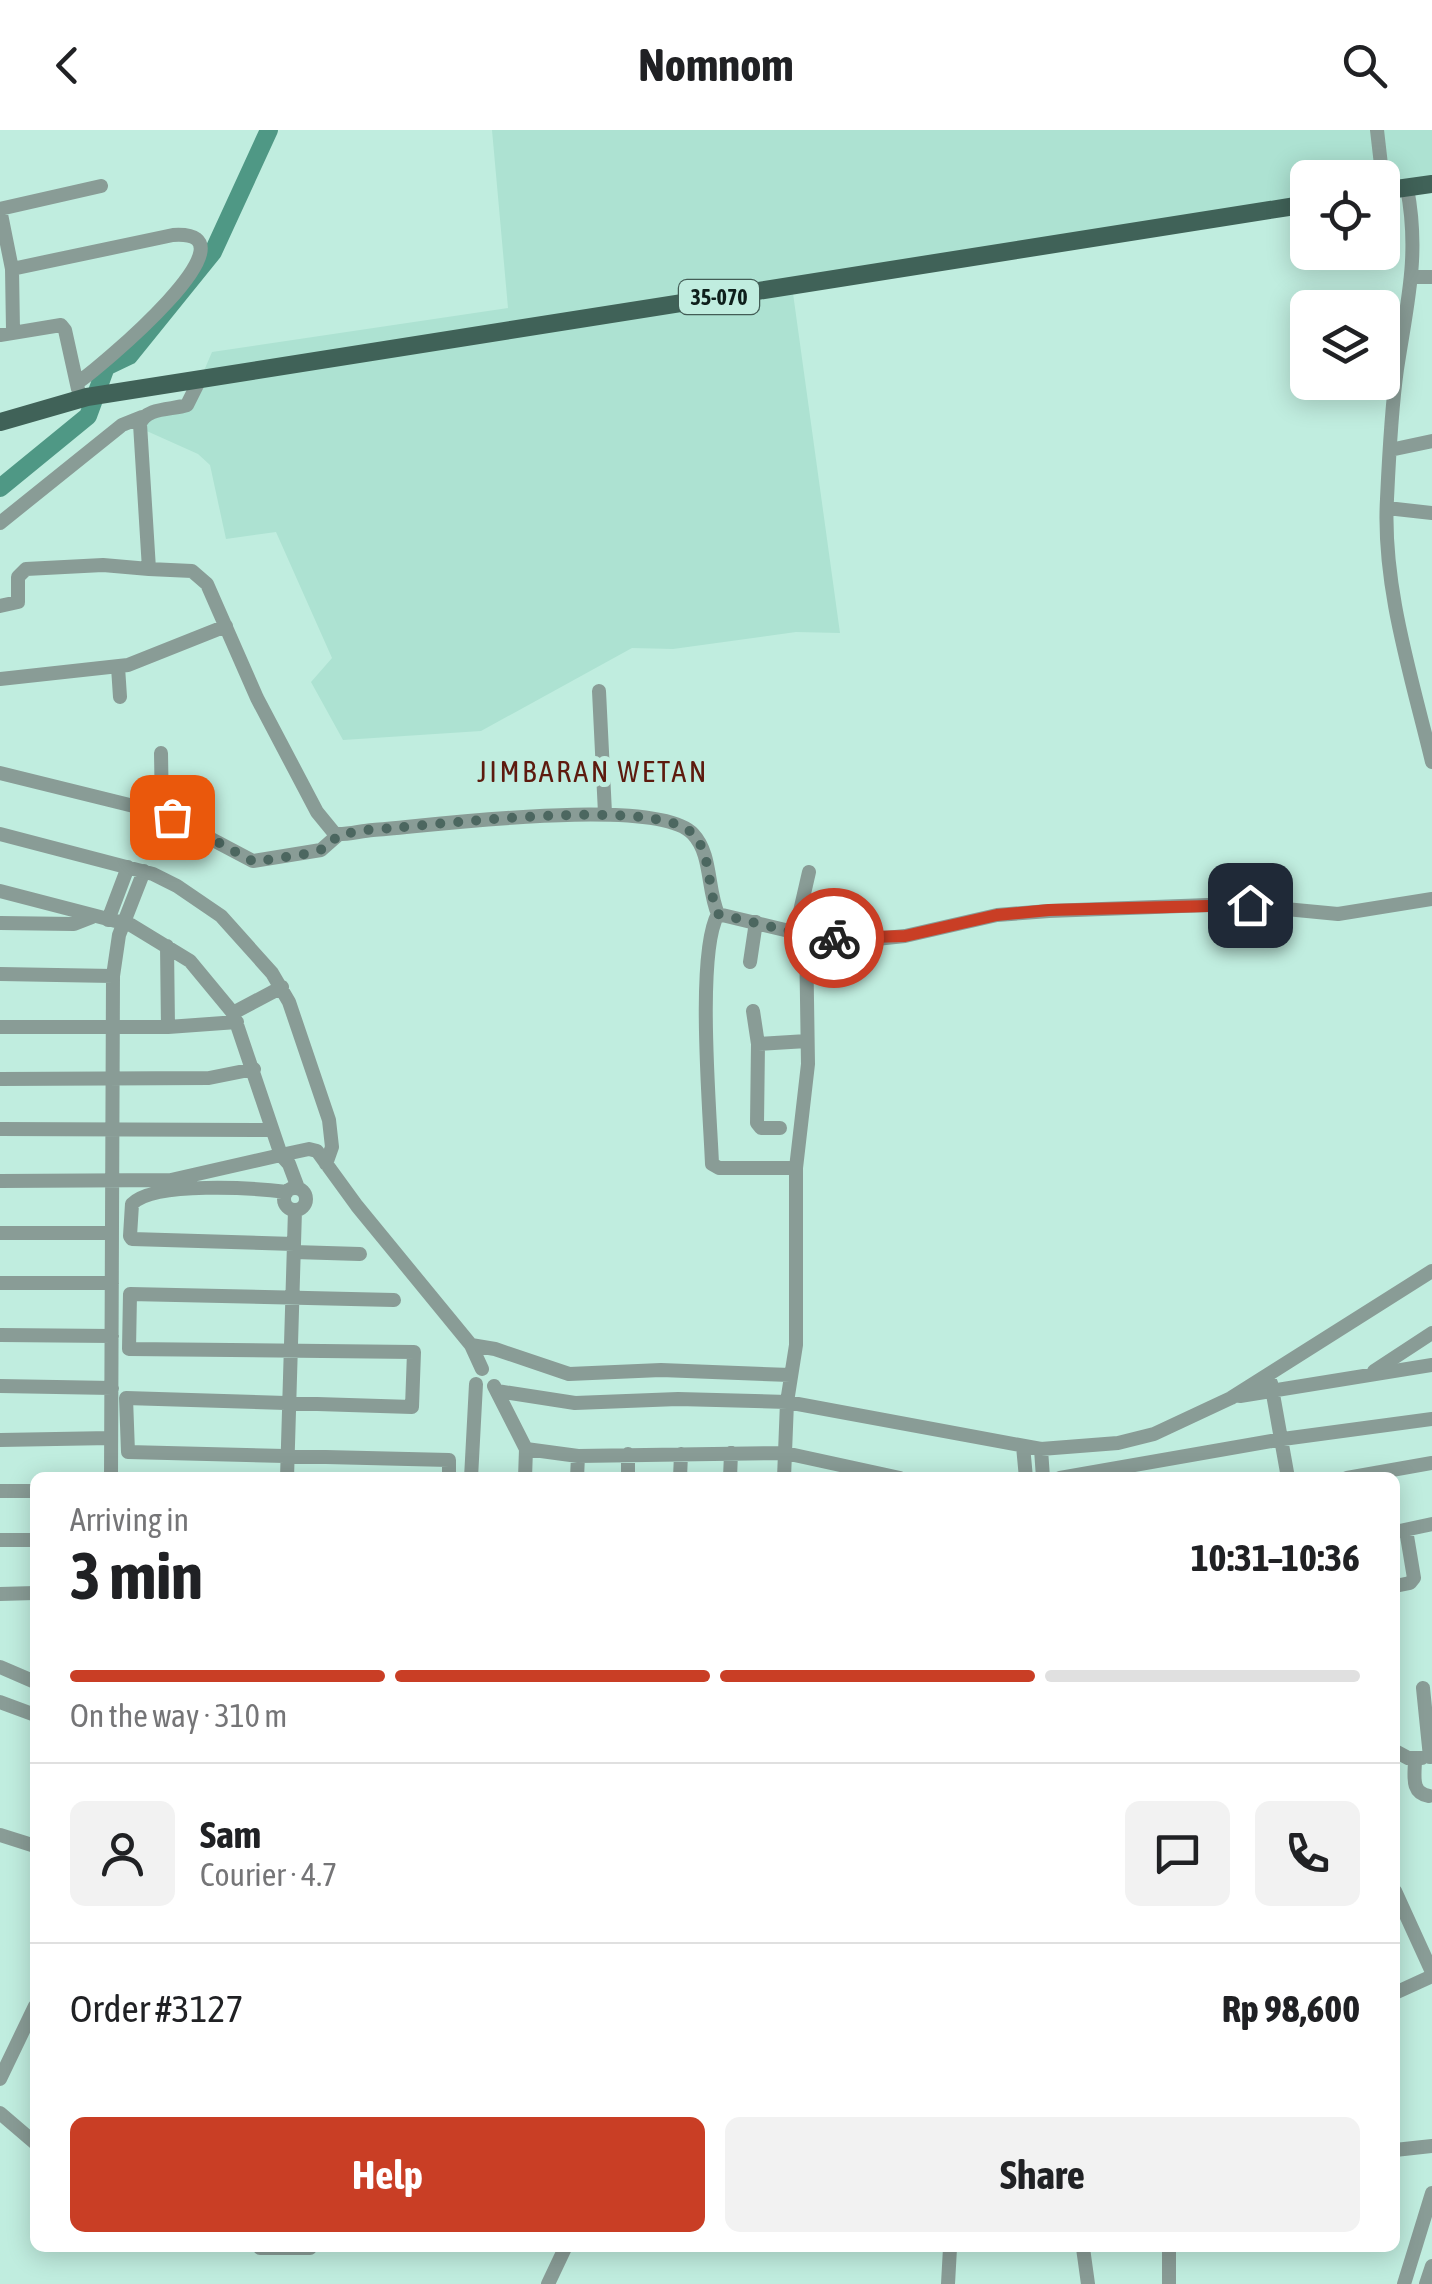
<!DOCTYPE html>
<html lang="en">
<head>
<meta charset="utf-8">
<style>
	:root { --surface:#fff; --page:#f2f2f2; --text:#202124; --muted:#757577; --line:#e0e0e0; --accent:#c93e25 }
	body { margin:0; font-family:"Asap Condensed",sans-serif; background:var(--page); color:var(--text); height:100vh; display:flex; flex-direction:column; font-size:38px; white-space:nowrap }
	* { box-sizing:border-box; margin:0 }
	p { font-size:32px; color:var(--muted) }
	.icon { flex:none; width:55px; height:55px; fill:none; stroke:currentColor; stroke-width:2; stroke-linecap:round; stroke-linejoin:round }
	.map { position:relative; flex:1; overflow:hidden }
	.details { position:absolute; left:30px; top:1342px; width:1370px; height:780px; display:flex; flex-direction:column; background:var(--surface); border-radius:15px; box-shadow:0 5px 25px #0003 }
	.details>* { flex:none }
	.tools { position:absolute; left:1290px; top:30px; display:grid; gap:20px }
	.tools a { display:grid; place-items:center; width:110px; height:110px; border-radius:15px; background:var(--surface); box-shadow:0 5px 25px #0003; font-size:50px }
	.pin { position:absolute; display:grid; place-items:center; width:85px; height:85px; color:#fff; margin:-42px; border-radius:20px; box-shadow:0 5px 15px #0006 }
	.courier { position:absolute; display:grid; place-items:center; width:100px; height:100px; margin:-50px; border:8px solid #c93e25; border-radius:50%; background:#fff; color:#222; box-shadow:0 2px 12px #0007 }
	.headline em { font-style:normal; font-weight:700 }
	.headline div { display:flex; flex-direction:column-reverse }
	.headline { display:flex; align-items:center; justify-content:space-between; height:170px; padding:0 40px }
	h1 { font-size:65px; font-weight:700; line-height:75px }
	.bar { display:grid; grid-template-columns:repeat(4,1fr); gap:15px 10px; align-content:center; height:120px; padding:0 40px }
	.bar i { height:12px; border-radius:8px; background:var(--line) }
	.bar .on { background:var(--accent) }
	.bar p { grid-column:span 4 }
	.line { display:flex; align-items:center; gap:25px; padding:0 40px; border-top:2px solid var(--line) }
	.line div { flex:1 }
	.round { display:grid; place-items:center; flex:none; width:105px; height:105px; border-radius:15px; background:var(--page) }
	.button { display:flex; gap:20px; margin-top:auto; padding:20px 40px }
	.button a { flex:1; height:115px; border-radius:15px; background:var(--accent); color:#fff; font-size:40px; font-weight:700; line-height:115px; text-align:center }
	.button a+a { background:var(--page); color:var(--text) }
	header { display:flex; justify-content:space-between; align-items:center; height:130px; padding:0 40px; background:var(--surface); font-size:45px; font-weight:700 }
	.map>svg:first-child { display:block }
	.built { fill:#ade2d2 }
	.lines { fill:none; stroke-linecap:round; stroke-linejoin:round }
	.river { stroke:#4f9885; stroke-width:18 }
	.minor { stroke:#899c96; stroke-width:14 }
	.major { stroke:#406258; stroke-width:18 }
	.done { stroke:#4c6760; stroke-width:10; stroke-dasharray:0 18 }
	.route { stroke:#c93e25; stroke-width:12 }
	.labels { text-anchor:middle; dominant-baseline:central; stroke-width:10; stroke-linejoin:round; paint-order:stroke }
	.shield { fill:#c0eddf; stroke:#435d56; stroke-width:2.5 }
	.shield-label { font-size:22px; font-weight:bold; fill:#0e1f1b }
	.quarter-label { font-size:30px; letter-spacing:2.5px; fill:#5d1a0e; stroke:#c0eddf }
</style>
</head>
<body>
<header><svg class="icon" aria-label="back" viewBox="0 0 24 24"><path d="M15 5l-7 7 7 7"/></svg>Nomnom<svg class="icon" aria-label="search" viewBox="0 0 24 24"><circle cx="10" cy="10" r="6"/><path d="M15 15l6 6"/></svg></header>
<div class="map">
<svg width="1432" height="2154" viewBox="0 0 1432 2154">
	<rect width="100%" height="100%" fill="#c0eddf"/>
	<!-- built -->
	<path class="built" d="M492,0H1432V54L1383,61L1382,48H1308L1307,74L792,156L840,503L796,502L673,519L632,518L481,601L343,610L311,552L332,528L276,402L226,409L210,335L198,324L140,298L142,287L191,271L212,222L508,178Z"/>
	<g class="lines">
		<!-- river -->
		<path class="river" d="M0,358L88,286L106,237L129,226L213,122L269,0"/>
		<!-- minor -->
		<path class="minor" d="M1377,0L1384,61
			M1407,58C1420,125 1407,173 1397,239C1391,282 1389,326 1387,369C1382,456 1412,548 1432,632
			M12,139L173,105C266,99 97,240 77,253
			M1412,147H1432
			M13,200L12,139L0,79L101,56
			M0,205L61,195L65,200L78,259
			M200,249L187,275C172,280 146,277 140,294L149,439L192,441L207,454L257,568L317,682L335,704C347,705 360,701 373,700C430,696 657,665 693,704C712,724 707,759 718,784L806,805L876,809L905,806L997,785L1049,781L1234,774L1338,784L1432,769
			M1390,320L1432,311
			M1387,378L1432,383
			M0,393L122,295L142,287
			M0,476L18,472V447L26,439L103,435L149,439
			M118,537L120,567
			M0,549L128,535L226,496
			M599,561L605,683
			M161,623L162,683
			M0,643L162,683L253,731L321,720L338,705
			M0,704L153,744L177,756L221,786L272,843L289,872L329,990L332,1017L326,1034
			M0,761L131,795L190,831L233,883L281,1025L309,1019L317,1021L357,1076L471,1215L482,1239
			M718,784C696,823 710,982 712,1034L719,1038H796
			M108,790L128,737
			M0,793L74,794L92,787
			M795,803L809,742
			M167,816L168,897
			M750,832L756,792
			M0,844L113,846
			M753,881L758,914L757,993L761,998H780
			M233,883L282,857
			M0,897H168L237,892
			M758,914L807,911
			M0,949L209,948L254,939
			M0,999L272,1000
			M281,1025L289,1034L298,1058
			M0,1051L171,1050L281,1025
			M284 1069a11 11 0 1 1 22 0a11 11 0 1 1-22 0Z
			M287,1062C255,1058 154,1051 132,1074L130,1106L132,1109L294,1114
			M0,1103H112
			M294,1122L360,1124
			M0,1153H112
			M394,1170L130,1164L129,1219L414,1222L412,1277L126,1268L128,1322L449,1330V1348
			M0,1205L112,1206
			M471,1215L495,1219L569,1244L661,1240L790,1245
			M1374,1241L1432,1203
			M1271,1253L1288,1348
			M0,1256L112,1258
			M494,1256L526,1319L525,1348
			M497,1261L575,1273L678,1269L787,1272L1041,1319L1118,1313L1154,1304L1231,1268L1432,1141
			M1240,1266L1432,1235
			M0,1310L111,1308
			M1023,1316L1026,1348
			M526,1319L578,1326L785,1323L900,1348
			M1041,1319L1043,1348
			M111,1348L113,846L119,805L144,741
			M287,1348L295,1080
			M471,1348L476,1254
			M577,1348L578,1326
			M628,1348V1324
			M680,1348L681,1324
			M730,1348L731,1323
			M784,1348L787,1272L796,1215V1038L808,934L806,805
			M1060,1348L1283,1309L1432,1289
			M1347,1348L1432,1333
			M0,1361H35
			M1395,1402L1432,1394
			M0,1410H35
			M1395,1456L1410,1453L1414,1448L1406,1400
			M0,1464L35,1463
			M0,1537L35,1552
			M1423,1558L1430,1627
			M0,1572L35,1585
			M1395,1621L1408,1628H1422
			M1415,1629C1415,1645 1410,1663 1429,1666
			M0,1705L35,1716
			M1395,1761L1432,1842
			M1395,1863L1432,1846
			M0,1949L35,1876
			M0,1983L35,2013
			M1395,2020L1432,2016
			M260,2118H310
			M1083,2118L1088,2154
			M1169,2118V2154
			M548,2154L565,2118
			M948,2154L950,2118
			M1404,2154L1432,2063
			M1426,2154L1432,2136"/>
		<!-- major -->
		<path class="major" d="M1382,61L1432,54
			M0,292L87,267L1308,74"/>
	</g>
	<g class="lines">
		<!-- done -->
		<path class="done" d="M172,687L254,732L311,723L328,717L338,705L366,700C425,697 657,665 693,704C712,724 707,760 718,784L806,805L834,808"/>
		<!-- route -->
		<path class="route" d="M834,808L905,806L997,785L1049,780L1250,775"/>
	</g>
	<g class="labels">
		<!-- shield labels -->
		<rect class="shield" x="679" y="150" width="80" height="34" rx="8"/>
		<g class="shield-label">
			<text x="719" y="167">35-070</text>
		</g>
		<!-- quarter labels -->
		<g class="quarter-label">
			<text x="593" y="641">JIMBARAN WETAN</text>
		</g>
	</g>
</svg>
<div class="tools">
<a><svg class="icon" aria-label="locate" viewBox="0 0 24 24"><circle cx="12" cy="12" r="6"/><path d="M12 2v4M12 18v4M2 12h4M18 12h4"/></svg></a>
<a><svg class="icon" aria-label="layers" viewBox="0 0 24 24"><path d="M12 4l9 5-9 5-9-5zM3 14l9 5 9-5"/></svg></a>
</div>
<div class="pin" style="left:172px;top:687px;background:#ea580c"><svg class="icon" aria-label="bag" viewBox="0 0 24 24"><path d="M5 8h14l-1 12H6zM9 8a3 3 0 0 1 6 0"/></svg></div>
<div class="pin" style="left:1250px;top:775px;background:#1f2937"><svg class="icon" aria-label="home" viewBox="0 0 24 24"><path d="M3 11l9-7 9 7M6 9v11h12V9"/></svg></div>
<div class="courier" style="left:834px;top:808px"><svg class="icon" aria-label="bike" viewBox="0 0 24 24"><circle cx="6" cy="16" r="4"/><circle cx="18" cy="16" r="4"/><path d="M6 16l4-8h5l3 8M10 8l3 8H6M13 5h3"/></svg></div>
<section class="details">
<div class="headline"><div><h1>3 min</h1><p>Arriving in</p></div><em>10:31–10:36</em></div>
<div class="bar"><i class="on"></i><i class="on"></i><i class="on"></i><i></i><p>On the way · 310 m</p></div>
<div class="line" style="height:180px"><a class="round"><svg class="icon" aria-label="person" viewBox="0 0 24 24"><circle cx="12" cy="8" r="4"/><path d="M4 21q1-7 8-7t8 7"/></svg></a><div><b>Sam</b><p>Courier · 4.7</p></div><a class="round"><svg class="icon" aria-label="chat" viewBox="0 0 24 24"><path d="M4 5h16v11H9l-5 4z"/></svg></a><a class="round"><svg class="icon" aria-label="phone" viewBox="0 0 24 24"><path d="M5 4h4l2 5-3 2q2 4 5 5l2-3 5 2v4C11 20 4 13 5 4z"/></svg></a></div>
<div class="line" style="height:130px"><div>Order #3127</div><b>Rp 98,600</b></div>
<div class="button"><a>Help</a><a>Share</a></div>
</section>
</div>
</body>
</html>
